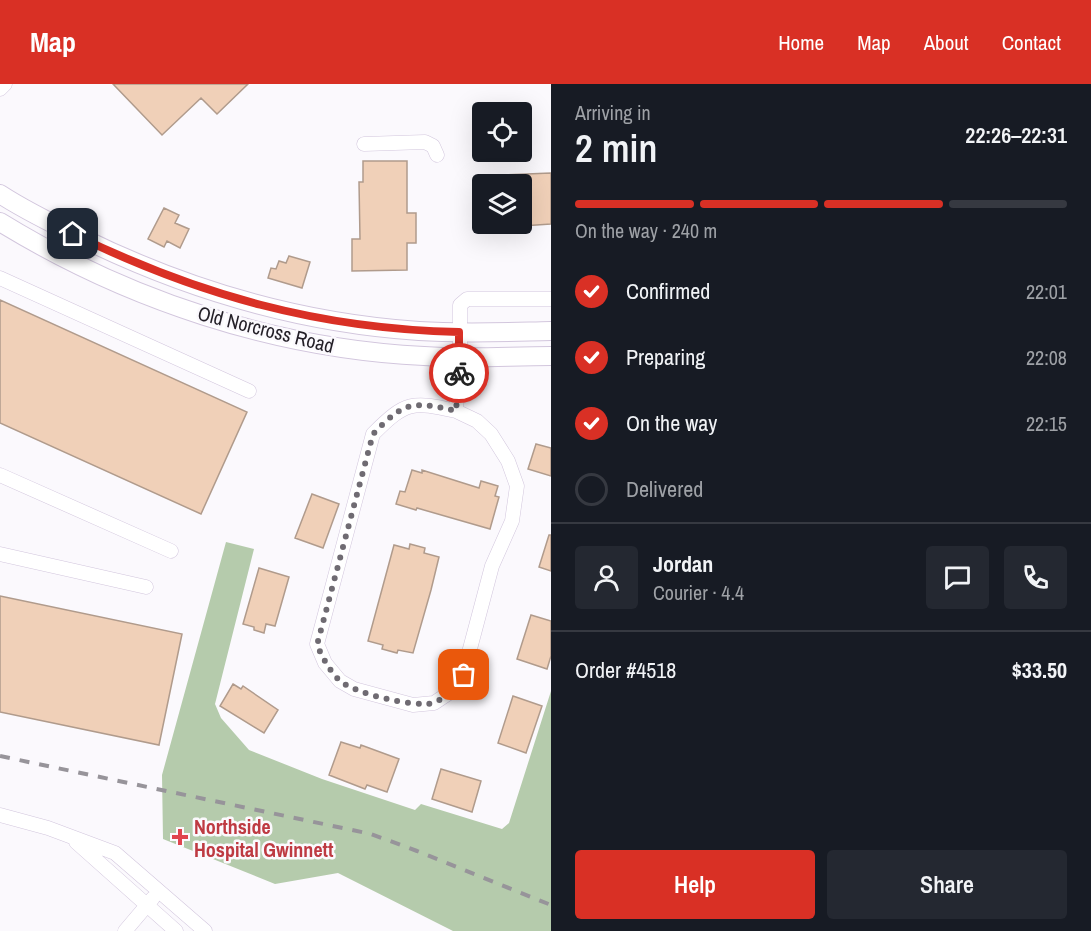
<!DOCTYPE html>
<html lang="en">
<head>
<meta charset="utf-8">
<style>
	:root { --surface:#171b24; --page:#242831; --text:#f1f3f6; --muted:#9ea1a6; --line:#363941; --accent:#d93025 }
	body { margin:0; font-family:"Archivo Narrow",sans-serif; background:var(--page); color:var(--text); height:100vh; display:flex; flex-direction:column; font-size:22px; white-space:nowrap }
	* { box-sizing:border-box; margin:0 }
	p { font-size:20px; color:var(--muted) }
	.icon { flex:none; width:33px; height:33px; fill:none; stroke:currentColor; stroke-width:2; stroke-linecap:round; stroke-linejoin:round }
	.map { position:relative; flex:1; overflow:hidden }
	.drawer { display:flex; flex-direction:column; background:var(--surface); width:540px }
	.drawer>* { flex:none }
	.controls { position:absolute; left:472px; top:18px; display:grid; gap:12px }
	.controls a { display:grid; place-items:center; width:60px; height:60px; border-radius:6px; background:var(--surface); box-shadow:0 6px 24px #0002; font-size:30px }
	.pin { position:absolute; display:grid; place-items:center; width:51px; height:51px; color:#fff; margin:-26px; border-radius:12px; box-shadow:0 3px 9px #0006 }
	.courier { position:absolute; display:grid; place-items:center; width:60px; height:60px; margin:-30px; border:4px solid #d93025; border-radius:50%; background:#fff; color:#222; box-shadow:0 2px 8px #0007 }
	.head em { font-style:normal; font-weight:600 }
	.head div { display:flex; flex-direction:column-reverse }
	.head { display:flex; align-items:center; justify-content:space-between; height:102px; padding:0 24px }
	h1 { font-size:39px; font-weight:600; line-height:45px }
	.bar { display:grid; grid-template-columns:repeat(4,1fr); gap:9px 6px; align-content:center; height:72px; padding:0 24px }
	.bar i { height:8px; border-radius:4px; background:var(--line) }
	.bar .current { background:var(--accent) }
	.bar p { grid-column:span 4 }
	.line { display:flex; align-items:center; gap:15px; padding:0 24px; border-top:2px solid var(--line) }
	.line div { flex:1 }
	.round { display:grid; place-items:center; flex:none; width:63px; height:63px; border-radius:6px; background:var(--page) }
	ol { padding:0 24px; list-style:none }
	li { display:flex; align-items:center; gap:18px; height:66px }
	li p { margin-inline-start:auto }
	li .icon { padding:6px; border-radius:50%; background:var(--accent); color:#fff; stroke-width:4 }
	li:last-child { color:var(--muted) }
	li i { width:33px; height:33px; border:3px solid var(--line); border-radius:50% }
	.button { display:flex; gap:12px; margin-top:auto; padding:12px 24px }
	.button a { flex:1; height:69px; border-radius:6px; background:var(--accent); color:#fff; font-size:24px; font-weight:600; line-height:69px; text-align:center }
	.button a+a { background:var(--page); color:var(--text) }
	header { display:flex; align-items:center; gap:36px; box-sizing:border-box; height:84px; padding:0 30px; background:var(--accent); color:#fff }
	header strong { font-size:28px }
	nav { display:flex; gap:33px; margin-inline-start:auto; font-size:21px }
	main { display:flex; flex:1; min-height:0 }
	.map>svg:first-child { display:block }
	.forest { fill:#b5cbac }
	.building { fill:#f0d0b8; stroke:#b09b8c; stroke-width:1.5 }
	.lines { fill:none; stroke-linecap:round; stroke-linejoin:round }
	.minor-casing { stroke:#d2c6dd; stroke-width:15 }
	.major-casing { stroke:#d2c6dd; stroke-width:20 }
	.minor { stroke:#fff; stroke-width:14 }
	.major { stroke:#fff; stroke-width:18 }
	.rail { stroke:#97949a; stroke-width:4; stroke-dasharray:10 10; stroke-linecap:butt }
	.done { stroke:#6f6b72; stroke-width:6; stroke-dasharray:0 10.8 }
	.route { stroke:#d93025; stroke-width:8 }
	.health-dot { fill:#e0444e; stroke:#fbf9fd; stroke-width:2 }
	.labels { text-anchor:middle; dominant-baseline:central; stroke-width:5; stroke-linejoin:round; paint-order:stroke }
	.street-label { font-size:20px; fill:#231f27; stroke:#fbf9fd }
	.health-label { font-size:20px; font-weight:bold; fill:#be3a42; stroke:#fbf9fd; text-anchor:start }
</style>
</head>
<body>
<header>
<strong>Map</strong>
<nav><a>Home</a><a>Map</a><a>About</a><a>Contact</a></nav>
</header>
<main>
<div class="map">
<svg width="551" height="847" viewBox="0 0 551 847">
	<rect width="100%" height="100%" fill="#fbf9fd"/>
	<!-- forest -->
	<path class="forest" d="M226,458L254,465L215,620L221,634L249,666L322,695L415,726L421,720L502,745L509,739L551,607V847H453L338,789L275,800L163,755L162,691Z"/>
	<!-- building -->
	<path class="building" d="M113,0H248L217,30L201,14L162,51Z
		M363,77H407V129H416V159H407V186L352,187V155H360L359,98H363Z
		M551,89V140L522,142V100H506L505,91Z
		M164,124L179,131L175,139L189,145L180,164L167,157L164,163L148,155Z
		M289,172L310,178L302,204L268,194L271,184L276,185L279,177L286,179Z
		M0,216L247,328L201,430L0,339Z
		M536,360L551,364V392L528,385Z
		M412,386L422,389V386L479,404L481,397L498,402L495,412L499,413L490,445L417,424L416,426L396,420L400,407L405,408Z
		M312,410L339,420L323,464L295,454Z
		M549,451H551V487L539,483Z
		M410,460L425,464L424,469L439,473L431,506L413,569L398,566L397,569L382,565L383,561L368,557L394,461L409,465Z
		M259,484L289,493L275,542L266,540L264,549L254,546V543L243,540Z
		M0,512L182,550L159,661L0,628Z
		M531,531L551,537V572L547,585L517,575Z
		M233,600L241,605L243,602L278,626L264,649L220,622Z
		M513,612L542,622L526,669L498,659Z
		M341,658L360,664L361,661L399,675L387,708L367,701L365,705L329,691Z
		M441,685L481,697L472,728L432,715Z"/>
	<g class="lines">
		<defs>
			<path id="minor" d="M0,5L5,0
				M364,60L425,58L433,62L437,71
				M0,194L249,307
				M456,327L477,337L491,350L508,377L517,402L512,437L492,482L463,591L449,609L434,619L413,621L354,605L340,597L325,579L317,560L373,350C406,317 412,317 456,327L460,273V221L467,215H551
				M0,391L171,467
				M0,470L146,503
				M0,731L48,744L115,769L205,847
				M76,758L176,847
				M125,847L153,814"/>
			<path id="major" d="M0,110C26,127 53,140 80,153C187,206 300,239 419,247C463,250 507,248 551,247
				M0,138C127,216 275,265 424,272C466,275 509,272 551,272"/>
		</defs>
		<!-- minor casing -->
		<use href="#minor" class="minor-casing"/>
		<!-- major casing -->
		<use href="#major" class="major-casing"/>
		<!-- minor -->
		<use href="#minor" class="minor"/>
		<!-- major -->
		<use href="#major" class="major"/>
		<!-- rail -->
		<path class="rail" d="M0,672L371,750L417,767L551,821"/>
	</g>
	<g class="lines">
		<!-- done -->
		<path class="done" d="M459,289L456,327C412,317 405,317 373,350L317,561C323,574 329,586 339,596C352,609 415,624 433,619C446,615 455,601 464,591"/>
		<!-- route -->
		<path class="route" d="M73,150C198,211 319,245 459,248V289"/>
	</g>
	<!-- markers -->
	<path class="health-dot" d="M177 744h6v6h6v6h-6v6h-6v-6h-6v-6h6z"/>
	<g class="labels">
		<!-- street labels -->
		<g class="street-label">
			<text transform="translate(266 245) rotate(14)">Old Norcross Road</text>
		</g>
		<!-- health labels -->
		<g class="health-label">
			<text x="194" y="742">Northside<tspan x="194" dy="23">Hospital Gwinnett</tspan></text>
		</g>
	</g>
</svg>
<div class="controls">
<a><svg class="icon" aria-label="locate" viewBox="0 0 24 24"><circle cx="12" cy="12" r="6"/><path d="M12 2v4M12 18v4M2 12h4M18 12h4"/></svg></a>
<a><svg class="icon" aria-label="layers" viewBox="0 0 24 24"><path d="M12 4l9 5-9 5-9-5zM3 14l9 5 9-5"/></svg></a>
</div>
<div class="pin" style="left:464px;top:591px;background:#ea580c"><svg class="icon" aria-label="bag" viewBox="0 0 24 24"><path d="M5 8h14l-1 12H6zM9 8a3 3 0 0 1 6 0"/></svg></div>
<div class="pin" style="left:73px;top:150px;background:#1f2937"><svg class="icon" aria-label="home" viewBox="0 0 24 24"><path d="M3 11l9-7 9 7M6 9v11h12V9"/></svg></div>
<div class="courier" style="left:459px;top:289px"><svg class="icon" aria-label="bike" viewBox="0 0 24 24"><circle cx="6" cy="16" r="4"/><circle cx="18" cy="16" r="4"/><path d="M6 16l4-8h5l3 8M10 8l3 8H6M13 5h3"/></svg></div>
</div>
<section class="drawer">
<div class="head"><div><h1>2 min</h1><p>Arriving in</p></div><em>22:26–22:31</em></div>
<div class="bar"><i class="current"></i><i class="current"></i><i class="current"></i><i></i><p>On the way · 240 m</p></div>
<ol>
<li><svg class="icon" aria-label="check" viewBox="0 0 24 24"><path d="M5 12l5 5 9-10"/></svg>Confirmed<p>22:01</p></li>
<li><svg class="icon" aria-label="check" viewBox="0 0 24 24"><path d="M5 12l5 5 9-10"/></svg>Preparing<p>22:08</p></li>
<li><svg class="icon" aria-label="check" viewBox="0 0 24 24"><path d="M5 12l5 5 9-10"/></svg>On the way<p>22:15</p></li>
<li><i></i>Delivered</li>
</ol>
<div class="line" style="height:108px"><a class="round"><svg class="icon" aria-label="person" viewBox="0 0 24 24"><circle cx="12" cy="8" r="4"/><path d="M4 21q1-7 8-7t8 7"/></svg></a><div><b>Jordan</b><p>Courier · 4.4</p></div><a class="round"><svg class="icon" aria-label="chat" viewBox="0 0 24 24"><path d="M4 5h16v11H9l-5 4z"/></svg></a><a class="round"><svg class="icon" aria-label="phone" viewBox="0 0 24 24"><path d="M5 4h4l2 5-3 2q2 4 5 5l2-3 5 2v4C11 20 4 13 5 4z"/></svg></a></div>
<div class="line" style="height:78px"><div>Order #4518</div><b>$33.50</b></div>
<div class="button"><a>Help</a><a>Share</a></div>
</section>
</main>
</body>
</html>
